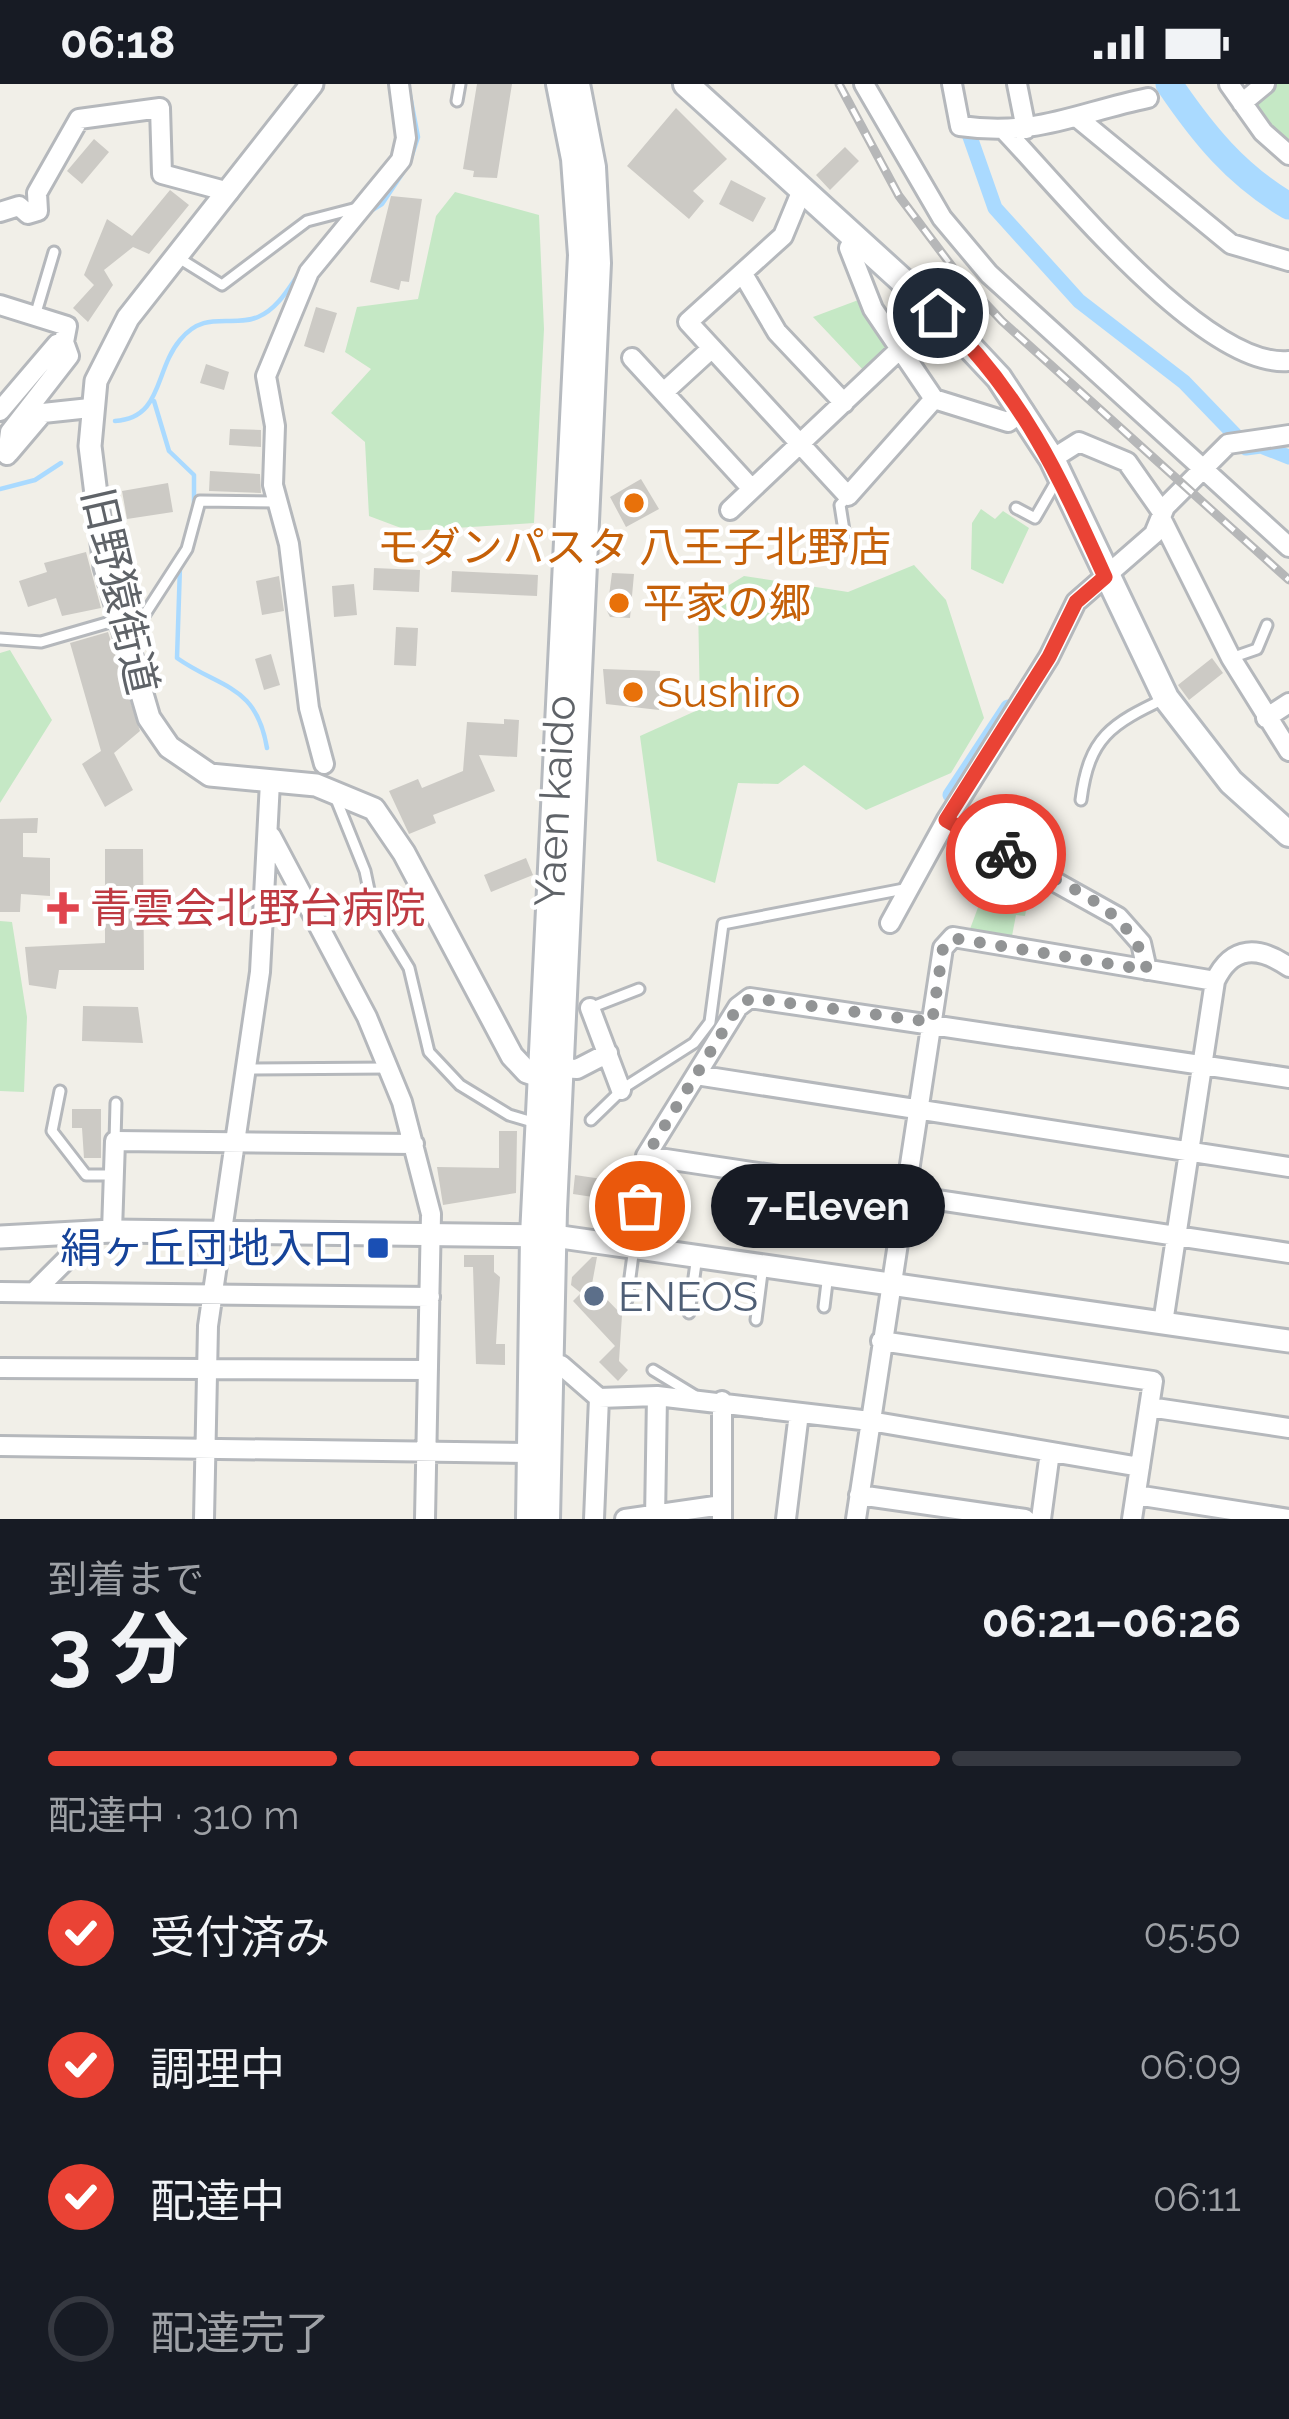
<!DOCTYPE html>
<html lang="ja">
<head>
<meta charset="utf-8">
<style>
	:root { --surface:#171b24; --page:#20242c; --text:#f1f3f6; --muted:#9ea1a6; --line:#363941; --accent:#ea4335 }
	body { margin:0; font-family:Raleway,"Noto Sans JP",sans-serif; background:var(--page); color:var(--text); height:100vh; display:flex; flex-direction:column; font-size:45px; white-space:nowrap }
	* { box-sizing:border-box; margin:0 }
	p { font-size:39px; color:var(--muted) }
	.icon { flex:none; width:66px; height:66px; fill:none; stroke:currentColor; stroke-width:2; stroke-linecap:round; stroke-linejoin:round }
	.map { position:relative; height:1435px; overflow:hidden }
	.sheet { display:flex; flex-direction:column; background:var(--surface); flex:1 }
	.sheet>* { flex:none }
	.pin { position:absolute; display:grid; place-items:center; width:102px; height:102px; color:#fff; margin:-51px; border:6px solid #fff; border-radius:50%; box-shadow:0 3px 12px #0007 }
	.courier { position:absolute; display:grid; place-items:center; width:120px; height:120px; margin:-60px; border:9px solid #ea4335; border-radius:50%; background:#fff; color:#222; box-shadow:0 3px 15px #0007 }
	.bubble { position:absolute; height:84px; border-radius:42px; background:var(--surface); box-shadow:0 3px 9px #0004; font-size:39px; font-weight:700; line-height:84px; text-align:center }
	.overview em { font-style:normal; font-weight:700 }
	.overview div { display:flex; flex-direction:column-reverse }
	.overview { display:flex; align-items:center; justify-content:space-between; height:204px; padding:0 48px }
	h1 { font-size:78px; font-weight:700; line-height:90px }
	.bar { display:grid; grid-template-columns:repeat(4,1fr); gap:18px 12px; align-content:center; height:144px; padding:0 48px }
	.bar i { height:15px; border-radius:9px; background:var(--line) }
	.bar .selected { background:var(--accent) }
	.bar p { grid-column:span 4 }
	ol { padding:0 48px; list-style:none }
	li { display:flex; align-items:center; gap:36px; height:132px }
	li p { margin-inline-start:auto }
	li .icon { padding:12px; border-radius:50%; background:var(--accent); color:#fff; stroke-width:4 }
	li:last-child { color:var(--muted) }
	li i { width:66px; height:66px; border:6px solid var(--line); border-radius:50% }
	.status { display:flex; justify-content:space-between; align-items:center; height:84px; padding:0 60px; background:var(--surface); direction:ltr }
	.status svg { height:33px; fill:currentColor }
	.map>svg:first-child { display:block }
	.green { fill:#c5e8c5 }
	.lines { fill:none; stroke-linecap:round; stroke-linejoin:round }
	.stream { stroke:#aadaff; stroke-width:4.5 }
	.canal { stroke:#aadaff; stroke-width:15 }
	.river { stroke:#aadaff; stroke-width:27 }
	.building { fill:#cccac5 }
	.service-casing { stroke:#b5b8bc; stroke-width:15 }
	.minor-casing { stroke:#b5b8bc; stroke-width:24 }
	.tertiary-casing { stroke:#b5b8bc; stroke-width:27 }
	.secondary-casing { stroke:#b6babf; stroke-width:30 }
	.service { stroke:#fff; stroke-width:9 }
	.minor { stroke:#fff; stroke-width:18 }
	.tertiary { stroke:#fff; stroke-width:21 }
	.secondary { stroke:#fff; stroke-width:24 }
	.rail-casing { stroke:#b6b7b8; stroke-width:9 }
	.rail { stroke:#fff; stroke-width:4.5; stroke-dasharray:14; stroke-linecap:butt }
	.done { stroke:#929495; stroke-width:12; stroke-dasharray:0 21.6 }
	.route { stroke:#ea4335; stroke-width:15 }
	.food-dot { fill:#e8710a; stroke:#fff; stroke-width:4.5 }
	.health-dot { fill:#e0444e; stroke:#fff; stroke-width:4.5 }
	.transit-dot { fill:#1a4fb4; stroke:#fff; stroke-width:4.5 }
	.service-dot { fill:#5c6f8a; stroke:#fff; stroke-width:4.5 }
	.labels { text-anchor:middle; dominant-baseline:central; stroke-width:9; stroke-linejoin:round; paint-order:stroke }
	.food-label { font-size:42px; fill:#c56008; stroke:#fff; text-anchor:start }
	.street-label { font-size:42px; fill:#5f6368; stroke:#fff }
	.health-label { font-size:42px; fill:#be3a42; stroke:#fff; text-anchor:start }
	.transit-label { font-size:42px; fill:#164399; stroke:#fff; text-anchor:end }
	.service-label { font-size:42px; fill:#4e5e75; stroke:#fff; text-anchor:start }
</style>
</head>
<body>
<div class="status"><b>06:18</b><svg viewBox="0 0 49 12"><path d="M0 12V9h3v3zM5 12V6h3v6zM10 12V3h3v9zM15 12V0h3v12zM26 1h20v11H26zM47 4h2v5h-2z"/></svg></div>
<div class="map">
<svg width="1289" height="1435" viewBox="0 0 1289 1435">
	<rect width="100%" height="100%" fill="#f1efe8"/>
	<!-- green -->
	<path class="green" d="M1277,0H1289V60L1268,41L1255,17Z
		M455,108L539,131L544,245L534,439L409,447L369,432L365,358L331,329L371,285L345,268L357,223L418,215L436,132Z
		M861,215L889,263V269L866,289L813,233Z
		M981,425L995,435L1003,427L1029,444L1003,500L971,485L972,439Z
		M914,481L946,516L984,634L951,689L866,726L804,681L778,700L738,699L715,799L657,777L640,652L700,625L698,520L744,492L848,508Z
		M10,566L52,636L0,719V569Z
		M996,775L1032,794L1025,832L1016,831L1012,852L970,845Z
		M0,837L12,838L27,933L24,1008L0,1007Z"/>
	<g class="lines">
		<!-- stream -->
		<path class="stream" d="M408,1L418,53L410,77
			M369,128L382,120L404,87
			M154,317L169,367L194,391V425
			M115,337C163,334 154,287 180,256C205,225 231,244 258,233C278,225 290,202 302,185
			M0,405L35,396L61,379
			M180,482L177,574C221,605 256,600 267,664"/>
		<!-- canal -->
		<path class="canal" d="M963,33L995,124L1079,217L1184,298L1238,354L1250,353
			M1246,364L1261,362L1289,373
			M950,711L1008,623"/>
		<!-- river -->
		<path class="river" d="M1169,0C1203,50 1236,91 1289,122"/>
	</g>
	<!-- building -->
	<path class="building" d="M477,0H512L497,94L473,93L474,87L463,85Z
		M676,24L727,75L693,107L704,117L689,135L627,82Z
		M94,55L109,68L82,100L67,87Z
		M845,63L859,77L830,106L816,91Z
		M731,96L766,114L753,138L719,120Z
		M170,106L189,121L149,170L133,163L104,186L113,201L88,238L73,224L94,201L84,191L107,135L132,152Z
		M391,112L422,115L409,198L401,197L399,206L370,198Z
		M316,223L337,229L324,269L304,262Z
		M206,280L229,288L224,306L200,299Z
		M230,345L261,346V363L229,361Z
		M210,387L260,390L261,409L209,407Z
		M641,395L659,425L626,443L610,413Z
		M168,399L173,428L127,435L122,407Z
		M86,468L101,524L62,532L56,514L28,523L19,497L47,488L44,479Z
		M374,484L420,486L419,508L373,506Z
		M452,487L538,491L537,512L451,508Z
		M612,489L634,490L630,534L610,533L607,527Z
		M279,492L284,527L262,531L256,497Z
		M354,500L357,531L334,533L332,502Z
		M396,543L418,544L416,582L394,581Z
		M108,548L140,647L114,669L133,706L105,723L82,680L101,667L70,559Z
		M271,570L280,601L264,606L255,575Z
		M1212,574L1223,589L1189,616L1178,601Z
		M603,585L660,587L659,626L606,620Z
		M504,635L519,636L517,673L479,671L495,707L433,731L436,739L409,750L389,707L418,695L422,704L463,687L467,638L504,640Z
		M38,734L37,749H23V773L50,774V812L21,810L20,828H0V735Z
		M105,765H143L144,886H59L56,905L29,901L25,863L105,859Z
		M526,774L533,791L491,808L484,791Z
		M83,922L138,923L143,959L82,957Z
		M72,1025H101V1074H84L82,1044H72Z
		M499,1047H517L516,1109L443,1121L437,1083L499,1084Z
		M575,1091L629,1099L626,1118L573,1110Z
		M464,1171H494V1188L500,1193L496,1260H505V1281L476,1280L473,1183H464Z
		M592,1173H597L592,1200L622,1231L619,1277L628,1286L618,1297L599,1278L615,1262L573,1217L581,1209L571,1201L572,1193Z"/>
	<g class="lines">
		<defs>
			<path id="service" d="M457,17L460,0
				M177,173L222,201L307,137L357,124
				M35,232L54,168
				M1016,424L1035,434L1057,396
				M825,471L845,453L840,421L848,412
				M136,544L187,465L200,417L277,418
				M0,555L41,558L117,536
				M1231,574L1257,565L1267,541
				M334,710L365,787L373,825L409,884L429,968L460,1001L509,1031L536,1039
				M1081,716C1089,653 1111,640 1166,614
				M590,924L639,905
				M247,985L388,984
				M60,1007L52,1047L86,1091H114
				M591,1036L625,1003L694,959L710,938L723,840L909,804
				M115,1057L116,1019
				M627,1216L634,1163
				M824,1223L828,1190
				M689,1229L697,1172
				M756,1236L763,1181
				M653,1286L694,1311"/>
			<path id="minor" d="M864,0L942,134L989,190L1289,463
				M952,0L960,42C1037,53 1076,29 1148,14
				M1017,0L1026,45
				M1229,0L1263,48L1289,71
				M1242,19L1265,0
				M1079,35L1231,160L1289,177
				M1006,48C1063,108 1206,285 1289,277
				M802,106L783,152L688,238L848,412L934,315
				M0,128L19,122L28,130L38,127L37,109L79,35L160,24L162,90L229,108
				M856,154L849,164L873,225L934,315L1008,338L1024,327
				M743,190L777,248L844,319
				M0,221L67,242L64,258
				M632,274L752,405
				M664,308L712,264
				M0,327L57,260L64,258L69,272L10,348L7,371
				M9,369L43,329L90,324
				M1052,375L1079,358L1127,378L1162,428
				M730,426L938,229
				M1161,434L1231,574L1289,667
				M1266,634L1289,619
				M324,680L309,624L289,460L273,401L275,342L266,292L309,188L401,76L406,54L399,0
				M271,752L367,933L402,1018L431,1130L425,1435
				M890,839L946,737
				M1147,886L1141,859L1118,833L946,737L1049,573L1076,518L1154,450L1165,423L1228,360L1289,351
				M590,924L621,1006
				M561,984L577,985L608,969
				M696,991L1289,1083
				M646,1072L1289,1169
				M112,1147L115,1057L414,1060
				M634,1163L646,1072L738,923L750,914L1289,994
				M0,1208L430,1213
				M34,1208L71,1171
				M1163,1239L1215,897C1232,861 1259,862 1289,883
				M881,1257L1153,1297L1132,1435
				M550,1279L561,1281L599,1314L594,1435
				M0,1284L428,1286
				M657,1312L870,1337L1140,1383
				M599,1314L657,1312L655,1435
				M722,1317V1435
				M1149,1323L1289,1344
				M0,1362L530,1369
				M859,1411L1025,1435
				M1136,1411L1289,1435
				M204,1435L208,1242L260,888L270,698
				M625,1435L722,1421
				M786,1435L799,1329
				M856,1435L943,864L953,853L1215,897
				M1041,1435L1050,1368"/>
			<path id="tertiary" d="M312,0L128,234L96,297L90,362L105,483L149,634L169,663L210,691L316,701L374,725L404,769L512,972L527,988L552,996
				M0,1153L112,1147L554,1152L1289,1257"/>
			<path id="secondary" d="M686,0L938,229L999,294L1052,375L1166,614L1231,698L1289,750
				M529,1435L533,1152L581,171L574,75L559,0
				M547,1435L554,1126L598,179L593,83L577,0"/>
		</defs>
		<!-- service casing -->
		<use href="#service" class="service-casing"/>
		<!-- minor casing -->
		<use href="#minor" class="minor-casing"/>
		<!-- tertiary casing -->
		<use href="#tertiary" class="tertiary-casing"/>
		<!-- secondary casing -->
		<use href="#secondary" class="secondary-casing"/>
		<!-- service -->
		<use href="#service" class="service"/>
		<!-- minor -->
		<use href="#minor" class="minor"/>
		<!-- tertiary -->
		<use href="#tertiary" class="tertiary"/>
		<!-- secondary -->
		<use href="#secondary" class="secondary"/>
		<defs>
			<path id="rail" d="M839,0L899,112L957,189L1002,237L1289,496"/>
		</defs>
		<!-- rail casing -->
		<use href="#rail" class="rail-casing"/>
		<!-- rail -->
		<use href="#rail" class="rail"/>
	</g>
	<g class="lines">
		<!-- done -->
		<path class="done" d="M640,1122L646,1072L738,923L751,914L932,938L943,864L953,854L1147,886C1132,821 1059,800 1006,770"/>
		<!-- route -->
		<path class="route" d="M938,229C1022,310 1058,389 1105,493L1076,518L1049,573L946,736L1006,770"/>
	</g>
	<!-- markers -->
	<g class="food-dot">
		<circle cx="634" cy="419" r="12"/>
		<circle cx="619" cy="519" r="12"/>
		<circle cx="633" cy="608" r="12"/>
	</g>
	<path class="health-dot" d="M57 806h12v12h12v12h-12v12h-12v-12h-12v-12h12z"/>
	<rect class="transit-dot" x="366" y="1152" width="24" height="24" rx="6"/>
	<circle class="service-dot" cx="594" cy="1212" r="12"/>
	<g class="labels">
		<!-- food labels -->
		<g class="food-label">
			<text x="634" y="463" text-anchor="middle">モダンパスタ 八王子北野店</text>
			<text x="643" y="519">平家の郷</text>
			<text x="657" y="608">Sushiro</text>
		</g>
		<!-- street labels -->
		<g class="street-label">
			<text transform="translate(120 507) rotate(77)">旧野猿街道</text>
			<text transform="translate(555 717) rotate(-87)">Yaen kaido</text>
		</g>
		<!-- health labels -->
		<g class="health-label">
			<text x="90" y="824">青雲会北野台病院</text>
		</g>
		<!-- transit labels -->
		<g class="transit-label">
			<text x="354" y="1164">絹ヶ丘団地入口</text>
		</g>
		<!-- service labels -->
		<g class="service-label">
			<text x="618" y="1212">ENEOS</text>
		</g>
	</g>
</svg>
<div class="pin" style="left:640px;top:1122px;background:#ea580c"><svg class="icon" aria-label="bag" viewBox="0 0 24 24"><path d="M5 8h14l-1 12H6zM9 8a3 3 0 0 1 6 0"/></svg></div>
<div class="pin" style="left:938px;top:229px;background:#1f2937"><svg class="icon" aria-label="home" viewBox="0 0 24 24"><path d="M3 11l9-7 9 7M6 9v11h12V9"/></svg></div>
<div class="courier" style="left:1006px;top:770px"><svg class="icon" aria-label="bike" viewBox="0 0 24 24"><circle cx="6" cy="16" r="4"/><circle cx="18" cy="16" r="4"/><path d="M6 16l4-8h5l3 8M10 8l3 8H6M13 5h3"/></svg></div>
<div class="bubble" style="left:711px;top:1080px;width:234px">7-Eleven</div>
</div>
<section class="sheet">
<div class="overview"><div><h1>3 分</h1><p>到着まで</p></div><em>06:21–06:26</em></div>
<div class="bar"><i class="selected"></i><i class="selected"></i><i class="selected"></i><i></i><p>配達中 · 310 m</p></div>
<ol>
<li><svg class="icon" aria-label="check" viewBox="0 0 24 24"><path d="M5 12l5 5 9-10"/></svg>受付済み<p>05:50</p></li>
<li><svg class="icon" aria-label="check" viewBox="0 0 24 24"><path d="M5 12l5 5 9-10"/></svg>調理中<p>06:09</p></li>
<li><svg class="icon" aria-label="check" viewBox="0 0 24 24"><path d="M5 12l5 5 9-10"/></svg>配達中<p>06:11</p></li>
<li><i></i>配達完了</li>
</ol>
</section>
</body>
</html>
